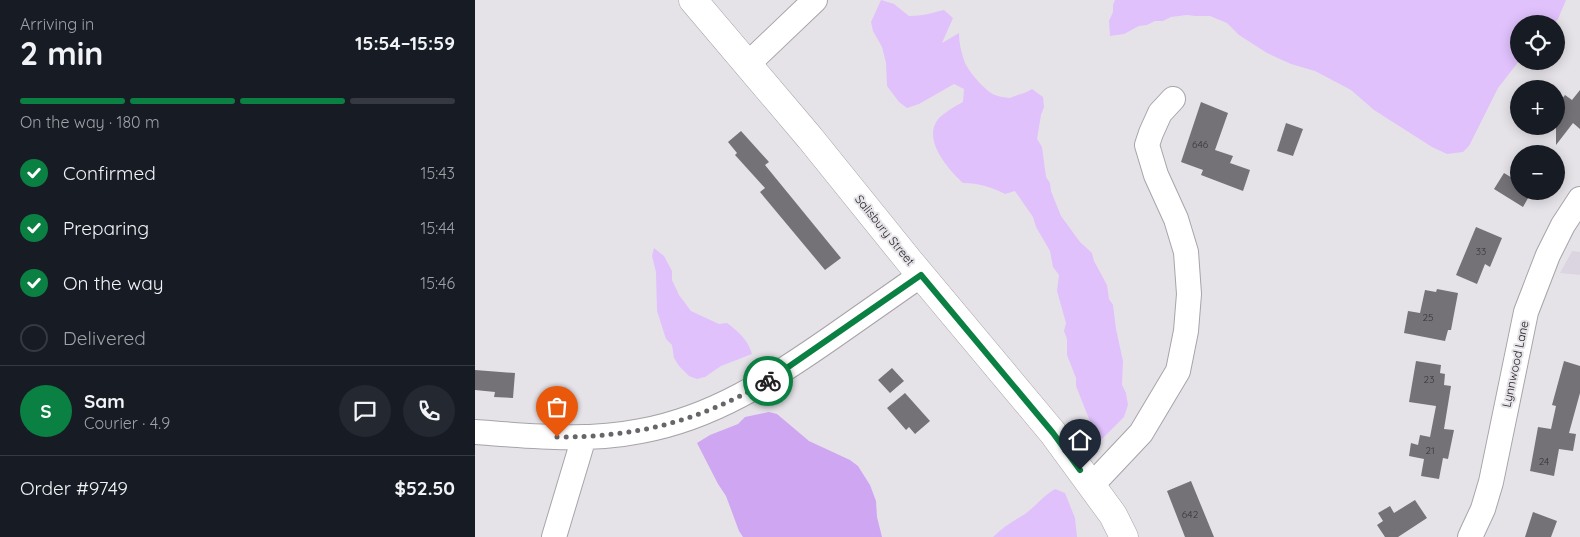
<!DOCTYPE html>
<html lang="en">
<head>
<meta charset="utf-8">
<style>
	:root { --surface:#171b24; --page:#242831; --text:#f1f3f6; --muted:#9ea1a6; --line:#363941; --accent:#0b8043 }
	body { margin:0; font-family:Quicksand,sans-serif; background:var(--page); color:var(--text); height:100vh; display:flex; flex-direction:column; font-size:19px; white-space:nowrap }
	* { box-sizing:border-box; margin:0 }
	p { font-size:16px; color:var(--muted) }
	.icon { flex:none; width:28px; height:28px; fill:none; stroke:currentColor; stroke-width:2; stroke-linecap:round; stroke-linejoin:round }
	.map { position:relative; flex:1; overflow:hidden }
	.drawer { display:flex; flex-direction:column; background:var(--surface); width:475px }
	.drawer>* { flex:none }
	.controls { position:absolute; left:1035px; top:15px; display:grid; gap:10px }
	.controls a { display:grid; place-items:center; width:55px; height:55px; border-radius:50%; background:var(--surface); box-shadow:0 2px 12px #0003; font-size:25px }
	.pin { position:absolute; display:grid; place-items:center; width:42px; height:42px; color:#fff; margin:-51px -21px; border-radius:50% 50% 50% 0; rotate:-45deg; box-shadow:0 0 5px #0007 }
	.pin .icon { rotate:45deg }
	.courier { position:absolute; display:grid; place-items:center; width:50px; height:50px; margin:-25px; border:4px solid #0b8043; border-radius:50%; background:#fff; color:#222; box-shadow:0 1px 6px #0007 }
	.overview em { font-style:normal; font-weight:800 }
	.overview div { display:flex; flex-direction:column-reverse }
	.overview { display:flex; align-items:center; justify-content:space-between; height:85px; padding:0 20px }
	h1 { font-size:32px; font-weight:800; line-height:38px }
	.bar { display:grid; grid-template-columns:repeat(4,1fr); gap:8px 5px; align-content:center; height:60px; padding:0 20px }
	.bar i { height:6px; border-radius:4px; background:var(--line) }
	.bar .selected { background:var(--accent) }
	.bar p { grid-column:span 4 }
	.line { display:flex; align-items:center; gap:12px; padding:0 20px; border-top:1px solid var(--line) }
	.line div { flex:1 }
	.round { display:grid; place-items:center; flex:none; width:52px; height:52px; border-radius:26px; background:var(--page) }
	ol { padding:0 20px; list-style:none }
	li { display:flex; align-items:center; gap:15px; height:55px }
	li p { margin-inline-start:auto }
	li .icon { padding:5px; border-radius:50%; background:var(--accent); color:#fff; stroke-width:4 }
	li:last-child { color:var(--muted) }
	li i { width:28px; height:28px; border:2px solid var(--line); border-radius:50% }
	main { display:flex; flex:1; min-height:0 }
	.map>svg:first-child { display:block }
	.built { fill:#dbd5e1 }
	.green { fill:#e0c1fc }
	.water { fill:#cfa6f1 }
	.building { fill:#747277 }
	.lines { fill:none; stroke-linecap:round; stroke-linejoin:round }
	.minor-casing { stroke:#a7a4a9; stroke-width:26 }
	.major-casing { stroke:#a7a4a9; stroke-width:29 }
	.minor { stroke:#fff; stroke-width:24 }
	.major { stroke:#fff; stroke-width:28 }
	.done { stroke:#676568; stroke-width:5; stroke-dasharray:0 9 }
	.route { stroke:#0b8043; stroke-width:6 }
	.labels { text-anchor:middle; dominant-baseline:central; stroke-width:4; stroke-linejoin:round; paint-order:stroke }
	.number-label { font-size:10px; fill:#363538 }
	.street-label { font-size:12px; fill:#222123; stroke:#e6e3e8 }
</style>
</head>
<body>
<main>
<section class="drawer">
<div class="overview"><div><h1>2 min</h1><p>Arriving in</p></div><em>15:54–15:59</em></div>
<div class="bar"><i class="selected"></i><i class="selected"></i><i class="selected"></i><i></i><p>On the way · 180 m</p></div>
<ol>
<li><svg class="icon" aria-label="check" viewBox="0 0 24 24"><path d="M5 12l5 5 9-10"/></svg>Confirmed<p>15:43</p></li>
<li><svg class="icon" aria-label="check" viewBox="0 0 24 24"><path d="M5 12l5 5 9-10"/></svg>Preparing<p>15:44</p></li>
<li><svg class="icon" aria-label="check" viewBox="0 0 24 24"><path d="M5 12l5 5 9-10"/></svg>On the way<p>15:46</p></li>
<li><i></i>Delivered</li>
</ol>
<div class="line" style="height:90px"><b class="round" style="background:var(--accent);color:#fff">S</b><div><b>Sam</b><p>Courier · 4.9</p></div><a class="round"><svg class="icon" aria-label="chat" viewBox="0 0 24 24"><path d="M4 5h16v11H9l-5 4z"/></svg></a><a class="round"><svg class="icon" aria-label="phone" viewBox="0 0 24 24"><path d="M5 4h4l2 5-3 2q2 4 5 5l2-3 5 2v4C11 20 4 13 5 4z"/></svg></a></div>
<div class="line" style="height:65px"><div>Order #9749</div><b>$52.50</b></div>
</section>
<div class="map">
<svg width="1105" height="537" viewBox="0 0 1105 537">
	<rect width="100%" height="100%" fill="#e6e3e8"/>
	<!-- built -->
	<path class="built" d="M1097,251L1105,252V275L1085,273Z"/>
	<!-- green -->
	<path class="green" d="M406,0L419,4L434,16C448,16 456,13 469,10L478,18L467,43L484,33C484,43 486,51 489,60C491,69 511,92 520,95C525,97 530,97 535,98C543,94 550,94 557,89L568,97L569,107L566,115L562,139L567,147L571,177L575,183L576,191L586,216L605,242L617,253L619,261L632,285L634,299L638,305L641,329L648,361L647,385L651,393L653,405L649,417L626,440L620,434L601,386V378L592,355V339L589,331L591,323L582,291L584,275L578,267L575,251L561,227L558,217L540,191L530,194C516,187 504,183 488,183C473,169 445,138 465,117C472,111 480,106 488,102L489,89L479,84L444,104L432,108L424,102L412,86L411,63L407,47L398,31L396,22Z
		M640,0H1091L1083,19L1079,24H1044V61L1023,88L994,146L988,152L972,154L957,147L899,110L876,90L840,71L816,64L792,53L764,35L752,23L735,16H720L712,15L696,17L688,21H680L672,25L664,26L649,34L635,36L634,21L638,12V5Z
		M179,248L189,256L197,271V280L204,295L216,311L244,324L252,323C264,332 273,340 277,354L246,366L230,377L222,379L214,376L204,366L199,358L197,345L191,339L182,311L181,272L177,256Z
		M580,489L590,493L600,518L602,537H518C528,527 539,521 550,514C561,506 568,496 580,489Z"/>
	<!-- water -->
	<path class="water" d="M294,412L302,414L334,441L375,460L383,466L395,485L401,501L402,517L407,537H268L264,531L251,496L243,484L222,443L235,435L263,424L270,417Z"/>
	<!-- building -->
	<path class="building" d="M1105,90V129L1098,123L1081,145V107L1090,95L1097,100Z
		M726,102L753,113L740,150L758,156L755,163L775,170L768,191L726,175L728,170L706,162Z
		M811,123L828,129L818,156L802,151Z
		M266,131L294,162L290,165L366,258L350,270L285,192L290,188L260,155L262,153L253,142Z
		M1029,173L1044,182V191H1057L1048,207L1019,189Z
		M1001,227L1027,238L1015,267L1010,264L1002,284L981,275Z
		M962,289L983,293L976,330H973L970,341L929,333L933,311L945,313L950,290L961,292Z
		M941,361L966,365L965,373L970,374L969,385L976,386L969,429L979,430L973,459L968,458L964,479L946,476L949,459L934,456L936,443L943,445L945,435L955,437L961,406L934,402Z
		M1089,361L1105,366V393L1094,433L1101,434L1098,451L1084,449L1079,476L1055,471L1063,427L1076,429L1081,406L1077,405Z
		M417,368L429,381L415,393L403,380Z
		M0,370L40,373L38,398L19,397L20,392L0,390Z
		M430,393L455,421L440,434L434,427L431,430L412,408Z
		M716,481L739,537H710L692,491Z
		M940,500L952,518L923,537H910L902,525L908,521L903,513L915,506L919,513Z
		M1058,512L1082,521L1076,537H1050Z"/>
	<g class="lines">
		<defs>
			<path id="minor" d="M273,64L340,0
				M0,432C55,436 111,442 166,431C238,418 297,379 356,338C386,317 416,296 446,275
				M617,485L666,433L703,371L711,331L714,294L711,252L701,219L681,175L672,145L676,133L685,113L698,99
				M79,537L109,437
				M995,537L1008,509L1016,482L1051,312L1073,255L1088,225L1105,199"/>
			<path id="major" d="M218,0L335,138L435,262L578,433L638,515L649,537"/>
		</defs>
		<!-- minor casing -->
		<use href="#minor" class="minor-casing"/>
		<!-- major casing -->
		<use href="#major" class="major-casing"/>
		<!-- minor -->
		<use href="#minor" class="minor"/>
		<!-- major -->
		<use href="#major" class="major"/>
	</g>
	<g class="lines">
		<!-- done -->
		<path class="done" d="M82,437C163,437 222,422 293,381"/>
		<!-- route -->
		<path class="route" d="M293,381L446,275L578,433L605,470"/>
	</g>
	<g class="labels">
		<!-- number labels -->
		<g class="number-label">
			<text x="725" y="144">646</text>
			<text x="1006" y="251">33</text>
			<text x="953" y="317">25</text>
			<text x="954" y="379">23</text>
			<text x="955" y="450">21</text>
			<text x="1069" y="461">24</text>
			<text x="715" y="514">642</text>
		</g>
		<!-- street labels -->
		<g class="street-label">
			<text transform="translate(410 230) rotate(51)">Salisbury Street</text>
			<text transform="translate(1040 364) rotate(-78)">Lynnwood Lane</text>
		</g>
	</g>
</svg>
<div class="controls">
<a><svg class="icon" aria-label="locate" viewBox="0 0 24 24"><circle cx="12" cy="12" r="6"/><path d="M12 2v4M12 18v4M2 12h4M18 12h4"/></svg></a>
<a>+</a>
<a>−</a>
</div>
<div class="pin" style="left:82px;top:437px;background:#ea580c"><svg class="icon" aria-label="bag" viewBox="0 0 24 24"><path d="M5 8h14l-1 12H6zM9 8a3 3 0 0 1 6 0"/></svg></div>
<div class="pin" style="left:605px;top:470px;background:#1f2937"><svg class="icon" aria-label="home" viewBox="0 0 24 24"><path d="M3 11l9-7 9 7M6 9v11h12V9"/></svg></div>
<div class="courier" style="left:293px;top:381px"><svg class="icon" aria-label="bike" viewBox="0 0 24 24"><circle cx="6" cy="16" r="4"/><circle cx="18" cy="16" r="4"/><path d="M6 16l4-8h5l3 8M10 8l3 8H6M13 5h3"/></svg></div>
</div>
</main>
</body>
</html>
